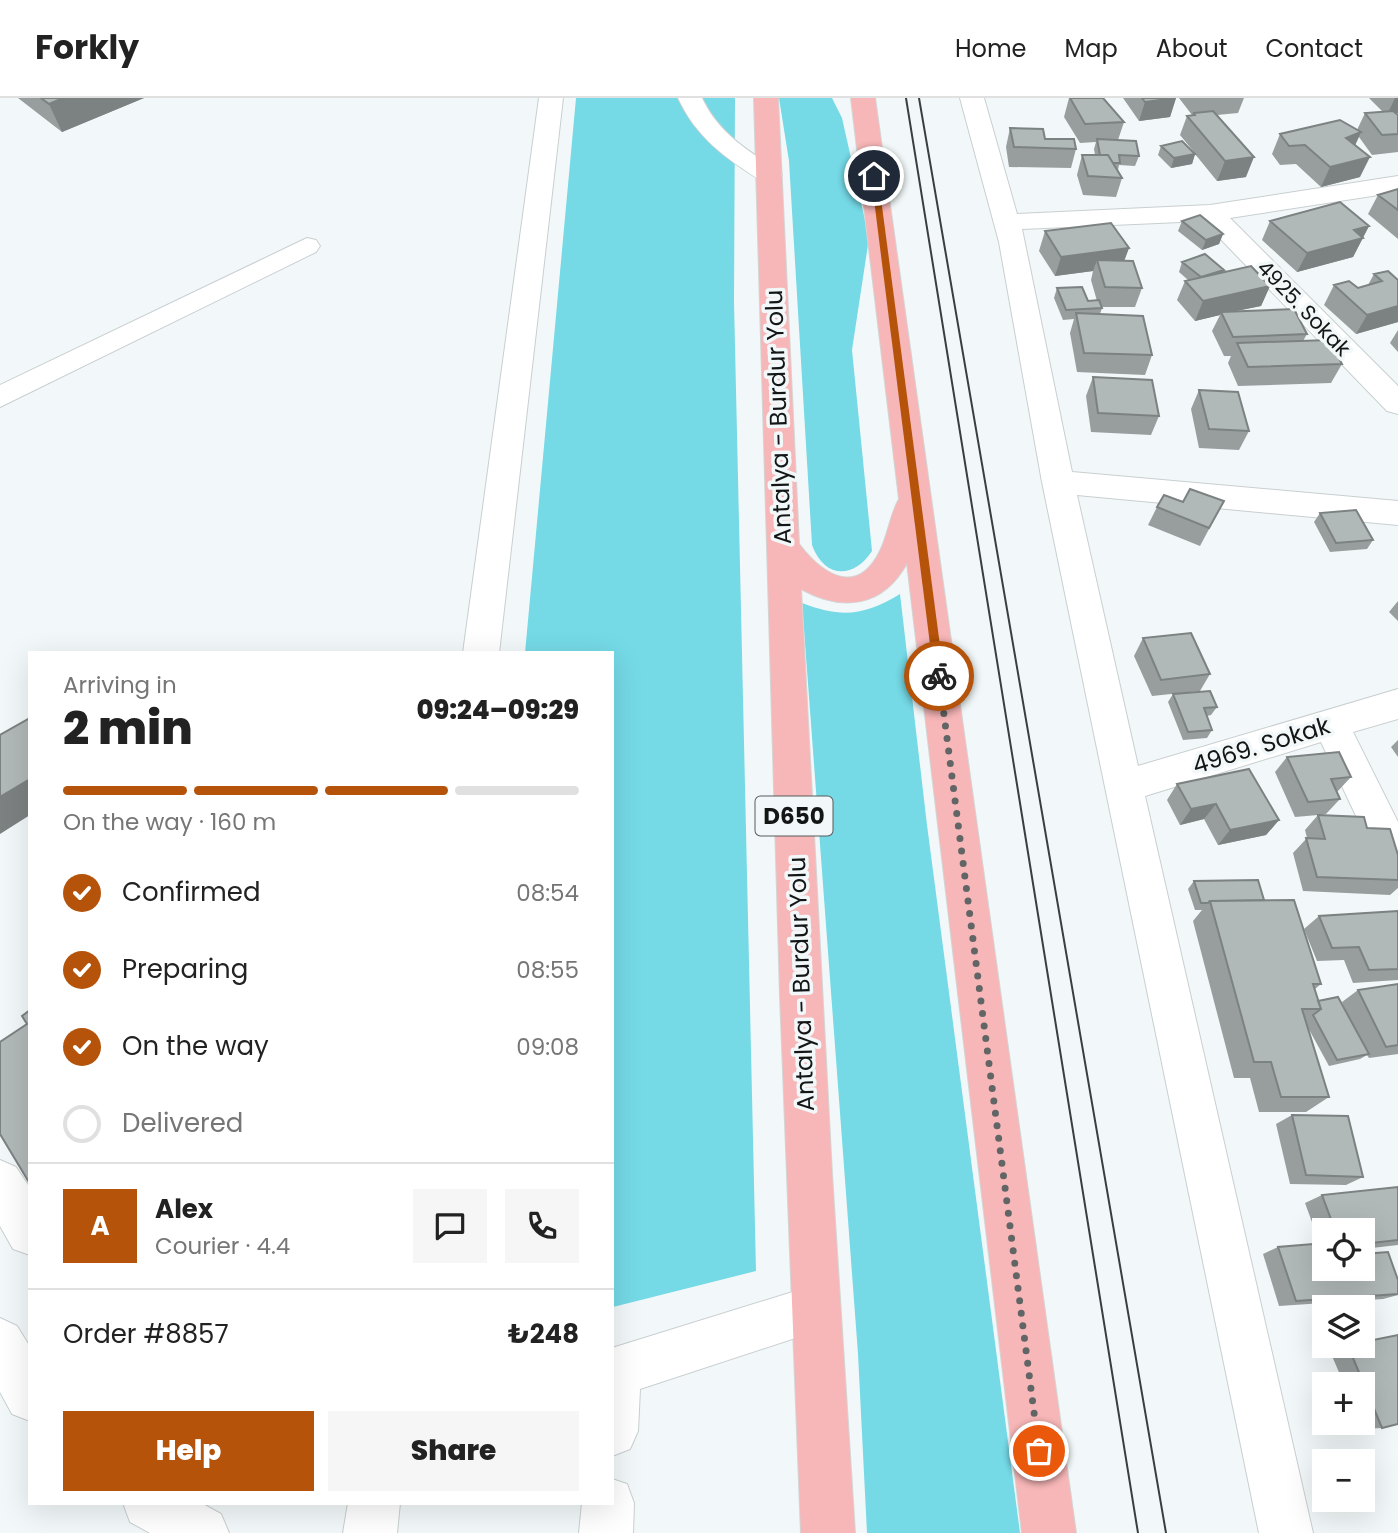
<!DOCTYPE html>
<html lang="en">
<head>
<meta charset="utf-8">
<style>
	:root { --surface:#fff; --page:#f6f6f6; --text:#222; --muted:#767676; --line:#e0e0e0; --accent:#b45309 }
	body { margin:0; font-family:Poppins,sans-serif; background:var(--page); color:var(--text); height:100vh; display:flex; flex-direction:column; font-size:26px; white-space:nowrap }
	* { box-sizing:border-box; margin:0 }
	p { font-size:23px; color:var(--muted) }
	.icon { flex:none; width:38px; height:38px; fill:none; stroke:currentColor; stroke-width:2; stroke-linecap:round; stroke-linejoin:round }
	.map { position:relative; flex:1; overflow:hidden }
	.drawer { position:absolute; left:28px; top:553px; width:586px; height:854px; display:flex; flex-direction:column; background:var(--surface); border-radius:0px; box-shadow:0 7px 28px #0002 }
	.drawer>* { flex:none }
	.controls { position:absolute; left:1312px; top:1120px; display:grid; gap:14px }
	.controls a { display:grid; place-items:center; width:63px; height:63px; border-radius:0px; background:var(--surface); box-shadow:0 7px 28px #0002; font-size:35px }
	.pin { position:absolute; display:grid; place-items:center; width:60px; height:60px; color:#fff; margin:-30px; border:4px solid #fff; border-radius:50%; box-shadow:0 2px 7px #0007 }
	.courier { position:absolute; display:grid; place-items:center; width:70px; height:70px; margin:-35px; border:5px solid #b45309; border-radius:50%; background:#fff; color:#222; box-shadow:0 2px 9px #0007 }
	.headline em { font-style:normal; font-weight:800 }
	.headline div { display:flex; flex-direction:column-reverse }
	.headline { display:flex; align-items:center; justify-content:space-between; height:119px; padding:0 35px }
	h1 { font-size:46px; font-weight:800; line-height:52px }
	.bar { display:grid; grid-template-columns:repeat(4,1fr); gap:10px 7px; align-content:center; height:84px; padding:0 35px }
	.bar i { height:9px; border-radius:5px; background:var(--line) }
	.bar .selected { background:var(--accent) }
	.bar p { grid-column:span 4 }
	.line { display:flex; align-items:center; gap:18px; padding:0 35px; border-top:2px solid var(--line) }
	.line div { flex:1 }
	.round { display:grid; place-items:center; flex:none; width:74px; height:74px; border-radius:0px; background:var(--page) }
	ol { padding:0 35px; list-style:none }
	li { display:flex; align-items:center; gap:21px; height:77px }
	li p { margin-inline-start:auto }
	li .icon { padding:7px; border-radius:50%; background:var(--accent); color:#fff; stroke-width:4 }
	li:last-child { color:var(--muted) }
	li i { width:38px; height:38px; border:4px solid var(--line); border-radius:50% }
	.button { display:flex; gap:14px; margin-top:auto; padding:14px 35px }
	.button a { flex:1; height:80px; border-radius:0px; background:var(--accent); color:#fff; font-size:28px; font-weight:800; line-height:80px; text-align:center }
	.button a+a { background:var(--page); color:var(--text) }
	header { display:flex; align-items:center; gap:42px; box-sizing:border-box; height:98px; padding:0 35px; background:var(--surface); border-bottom:2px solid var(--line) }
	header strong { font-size:33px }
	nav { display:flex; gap:38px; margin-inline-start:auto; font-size:24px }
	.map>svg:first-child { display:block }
	.green { fill:#75d9e6 }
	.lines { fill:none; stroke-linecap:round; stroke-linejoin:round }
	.minor-casing { stroke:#c9cfd0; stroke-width:2 }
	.highway-casing { stroke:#d5d5d5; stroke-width:2 }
	.minor { fill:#fff; fill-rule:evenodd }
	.highway { fill:#f7b6b7; fill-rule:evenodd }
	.tram { stroke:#3b3e3e; stroke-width:2 }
	.wall { fill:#989e9e }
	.shaded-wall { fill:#7c8181 }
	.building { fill:#b1b8b8; stroke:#7c8181; stroke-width:2 }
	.route { fill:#b45309 }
	.done { stroke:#626565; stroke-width:7; stroke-dasharray:0 12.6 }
	.labels { text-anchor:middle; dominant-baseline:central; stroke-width:7; stroke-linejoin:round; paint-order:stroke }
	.far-street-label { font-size:21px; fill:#141616; stroke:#f2f8f9 }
	.shield { fill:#f2f8f9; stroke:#575a5a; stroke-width:2 }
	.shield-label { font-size:23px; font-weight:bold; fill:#141616 }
	.street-label { font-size:24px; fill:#141616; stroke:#f2f8f9 }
</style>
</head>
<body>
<header>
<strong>Forkly</strong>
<nav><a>Home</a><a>Map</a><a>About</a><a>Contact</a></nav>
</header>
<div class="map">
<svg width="1398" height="1435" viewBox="0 0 1398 1435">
	<rect width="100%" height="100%" fill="#f2f8f9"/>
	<!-- green -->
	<path class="green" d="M576,0H735L734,204L756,1173L613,1209L612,555H525Z
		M779,0H832L842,20L869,140L852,252L872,453C853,482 824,480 812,447L789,63Z
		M900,496L927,727L1020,1435H867L858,1256L802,505C841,520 864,518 900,496Z"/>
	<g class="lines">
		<defs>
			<path id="minor" d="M539,0H563L499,555H463Z
				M678,0H702C718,34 746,52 778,72L782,77L778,82L769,85L760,82C725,60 696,39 678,0Z
				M960,0H984L1017,116L1210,107L1398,78V94L1230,120L1398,288V316L1387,313L1203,123L1022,131L1072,374L1398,403V427L1077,397L1138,668L1398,591V621L1353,634L1398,724V782L1384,777L1321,644L1145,698L1313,1435H1259L1042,384L999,144Z
				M307,140L316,142L320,148L316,154L0,309V287Z
				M0,1062L16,1069L30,1090V1157L13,1151L0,1128Z
				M815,1187L832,1194L839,1211L832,1228L640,1291L638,1333L630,1351L612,1358V1250Z
				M0,1220L17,1228L30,1249V1323L12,1316L0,1294Z
				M612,1381L627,1386L634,1405L633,1435H579L582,1405H612Z
				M123,1405H201L221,1416L229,1435H150L130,1424Z
				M348,1405H400L397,1435H343Z"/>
			<path id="highway" d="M754,0H778L799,446C822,476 857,500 880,453C888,437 890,417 899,401L851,0H875L1076,1435H1022L907,465C883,509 843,514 801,491L832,1076L855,1435H801L780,897Z"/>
		</defs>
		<!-- minor casing -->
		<use href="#minor" class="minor-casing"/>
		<!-- highway casing -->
		<use href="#highway" class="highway-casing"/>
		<!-- minor -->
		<use href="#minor" class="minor"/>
		<!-- highway -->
		<use href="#highway" class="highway"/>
		<!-- tram -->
		<path class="tram" d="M906,0L1138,1435
			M919,0L1166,1435"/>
	</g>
	<!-- wall -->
	<path class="wall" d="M18,0H144L62,34Z
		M1069,0L1124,24L1118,42L1139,58L1135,68L1119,67L1118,72L1122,80L1116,99L1083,97L1077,77L1082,57H1095L1094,51L1096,44L1080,45L1064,19Z
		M1123,0H1176L1170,19L1139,23Z
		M1179,0H1244L1238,15L1217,17L1246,79L1217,83L1195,56L1192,66L1171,70L1158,57L1161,48L1194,54L1180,37L1187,18L1192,17Z
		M1369,0H1398L1397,16L1398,17V54L1372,57L1359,39L1355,47L1360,79L1321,89L1296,66L1280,67L1272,56L1280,36L1357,32L1365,15L1383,14Z
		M1010,30L1076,51L1071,70L1009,69L1006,49Z
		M1398,91V141L1368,116L1378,97Z
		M1182,123L1223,136L1219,146L1202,152L1178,133Z
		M1270,123L1369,128L1353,159L1297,174L1262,142Z
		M1045,133L1129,150L1124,162L1142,190L1135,209H1101L1102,210L1100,216L1152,257L1145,277L1077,274L1070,235L1074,221L1063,222L1054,200L1057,190L1088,203H1097L1091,182L1093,173L1055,178L1039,153Z
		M1182,164L1224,172L1223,175L1270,188L1261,208L1235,213L1307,236L1303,243L1342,266L1331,285L1238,288L1228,265L1231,258H1224L1212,233L1220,217L1195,223L1177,202L1185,183L1188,182L1179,174Z
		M1374,176L1398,182V224L1356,236L1324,207L1334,187L1358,190L1368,187Z
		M1398,232V254L1390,245Z
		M1093,279L1159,318L1151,337L1091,334L1086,298Z
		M1199,292L1249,333L1239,352L1199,350L1191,311Z
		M1224,403L1200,448L1148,427L1157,409L1183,404Z
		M1320,415L1373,442L1367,451L1330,454L1314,424Z
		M1398,503V523L1389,514Z
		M1143,540L1210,576L1200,593L1152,598L1134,558Z
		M1173,596L1217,609L1211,617L1207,618L1212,632L1207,640L1183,642L1168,604Z
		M1398,642V659L1391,649Z
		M1287,659L1351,679L1337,694L1340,701L1326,716L1320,717L1367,730L1398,757V790L1390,797L1303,793L1293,755L1307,740L1305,732L1318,717L1295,719L1275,674Z
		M1177,686L1279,722L1266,737L1218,747L1204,721L1180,727L1167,702Z
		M1194,783L1264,802L1321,886L1315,891L1318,903L1347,916L1342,904L1358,892L1398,886V956L1369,960L1367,957L1360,961L1329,968L1306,926L1329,999L1306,1014H1259L1250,980H1234L1193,823L1202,812H1195L1188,791Z
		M1398,813V882L1353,885L1344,862L1317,863L1304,831L1319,818Z
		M1292,1017L1363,1079L1346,1087L1290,1086L1276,1026Z
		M1398,1089V1147L1363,1151V1132H1325V1171L1398,1182V1197L1383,1201L1279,1208L1263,1156L1278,1149L1320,1146L1305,1105L1322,1097Z
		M1344,1248H1363L1382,1330L1362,1331L1360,1325H1363V1286H1344L1329,1251Z"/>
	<!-- shaded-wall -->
	<path class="shaded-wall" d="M63,0H144L62,34L49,6Z
		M1176,0L1170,19L1139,23L1145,4Z
		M1395,0H1398V15L1387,17Z
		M1361,34L1352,54L1346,40Z
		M1195,56L1192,66L1171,70L1174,60Z
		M1254,59L1246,79L1217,83L1225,63Z
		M1370,59L1360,79L1321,89L1330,69Z
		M1369,128L1353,159L1297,174L1307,155L1354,132Z
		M1223,136L1219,146L1202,152L1206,142Z
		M1129,150L1122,169L1097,162L1093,173L1055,178L1061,159Z
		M1270,188L1261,208L1222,216L1221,214L1220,217L1195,223L1203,203Z
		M1398,208V224L1356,236L1367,217Z
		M30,681V717L0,736V699Z
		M1216,706L1204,721L1180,727L1191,711Z
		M1279,722L1266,737L1218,747L1230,732Z"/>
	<!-- building -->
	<path class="building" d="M41,0H63L49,6Z
		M1070,0H1103L1124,24L1085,26Z
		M1142,0H1175L1145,4Z
		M1213,13L1254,59L1225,63L1187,18L1195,17L1194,15Z
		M1393,13L1398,17V36L1382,37L1365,15Z
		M1340,22L1361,34L1346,40L1370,59L1330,69L1305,47L1289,48L1280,36Z
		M1010,30L1043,31L1045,41H1074L1076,51L1014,49Z
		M1097,41L1136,43L1139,58L1119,57L1120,65H1113L1108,57H1100Z
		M1182,43L1195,56L1174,60L1161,48Z
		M1082,57H1108L1122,80L1088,78Z
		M1398,91V112L1378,97Z
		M1340,104L1369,128L1354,132L1363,140L1307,155L1270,123Z
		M1200,117L1223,136L1206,142L1182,123Z
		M1111,125L1129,150L1061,159L1045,133Z
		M1205,156L1224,172L1201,179L1182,164Z
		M1097,162L1133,163L1142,190L1105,189Z
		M1251,168L1270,188L1203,203L1185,183Z
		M1388,173L1398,182V208L1367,217L1334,187L1349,183L1358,190L1382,183L1374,176Z
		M1082,189L1088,203L1099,202L1102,210L1066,212L1057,190Z
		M1294,211L1307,236L1233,239L1221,214Z
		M1076,215L1143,218L1152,257L1084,255Z
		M1329,242L1342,266L1248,269L1237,245Z
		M1093,279L1152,282L1159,318L1098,315Z
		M1199,292L1238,294L1249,333L1209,331Z
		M1190,391L1224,403L1209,430L1157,409L1164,397L1183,404Z
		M1356,412L1373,442L1336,445L1320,415Z
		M1191,535L1210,576L1161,582L1143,540Z
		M1210,593L1217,609L1204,610L1212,632L1188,634L1173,596Z
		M30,620V681L0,699V637Z
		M1339,654L1351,679L1331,681L1340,701L1308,704L1287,659Z
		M1249,671L1279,722L1230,732L1216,706L1191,711L1177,686Z
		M1318,717L1364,719L1367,730L1390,731L1398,757V782L1317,779L1306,740L1325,741Z
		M1258,782L1264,802L1210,803L1208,805H1201L1194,783Z
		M1294,802L1321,886H1313L1321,911H1302L1329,999H1281L1271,964H1254L1210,803Z
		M1398,813V871L1369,872L1359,849L1332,850L1319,818Z
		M1398,886V947L1386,949L1358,892Z
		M1338,899L1369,956L1337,962L1313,917L1321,911L1318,903Z
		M30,912V1086L0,1036V944L27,926L22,918Z
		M1292,1017L1348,1018L1363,1079L1306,1077Z
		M1398,1089V1142L1363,1146V1132H1335L1322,1097Z
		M1325,1145V1171H1363V1156L1388,1154L1398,1182V1196L1296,1203L1278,1149Z
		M1398,1237V1326L1382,1330L1348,1248H1363V1244Z"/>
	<!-- route -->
	<path class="route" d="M874,76L878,78L944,578L939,582L934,578L871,78Z"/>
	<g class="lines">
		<!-- done -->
		<path class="done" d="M939,578L1039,1353"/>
	</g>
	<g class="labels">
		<!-- far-street labels -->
		<g class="far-street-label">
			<text transform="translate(1304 210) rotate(46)">4925. Sokak</text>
		</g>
		<!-- shield labels -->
		<rect class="shield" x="755.5" y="698.5" width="77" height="39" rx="5"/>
		<g class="shield-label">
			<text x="794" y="718">D650</text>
		</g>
		<!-- street labels -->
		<g class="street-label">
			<text transform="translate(778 319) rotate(-92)">Antalya - Burdur Yolu</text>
			<text transform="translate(1261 647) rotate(-17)">4969. Sokak</text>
			<text transform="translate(801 886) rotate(-92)">Antalya - Burdur Yolu</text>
		</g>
	</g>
</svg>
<div class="controls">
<a><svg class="icon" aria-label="locate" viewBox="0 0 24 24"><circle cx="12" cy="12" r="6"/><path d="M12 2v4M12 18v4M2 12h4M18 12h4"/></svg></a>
<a><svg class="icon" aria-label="layers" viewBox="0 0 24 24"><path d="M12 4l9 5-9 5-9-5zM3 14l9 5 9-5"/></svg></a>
<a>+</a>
<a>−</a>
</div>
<div class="pin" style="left:1039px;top:1353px;background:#ea580c"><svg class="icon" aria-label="bag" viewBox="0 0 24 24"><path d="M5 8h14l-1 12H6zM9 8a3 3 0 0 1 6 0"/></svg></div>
<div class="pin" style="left:874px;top:78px;background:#1f2937"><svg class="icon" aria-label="home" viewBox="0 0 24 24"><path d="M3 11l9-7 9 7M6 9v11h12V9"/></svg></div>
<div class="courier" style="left:939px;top:578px"><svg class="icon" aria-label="bike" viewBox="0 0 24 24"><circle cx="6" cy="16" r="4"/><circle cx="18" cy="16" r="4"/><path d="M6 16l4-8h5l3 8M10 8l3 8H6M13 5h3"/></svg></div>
<section class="drawer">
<div class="headline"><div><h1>2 min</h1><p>Arriving in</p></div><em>09:24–09:29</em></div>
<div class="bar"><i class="selected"></i><i class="selected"></i><i class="selected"></i><i></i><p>On the way · 160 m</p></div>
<ol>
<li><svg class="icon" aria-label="check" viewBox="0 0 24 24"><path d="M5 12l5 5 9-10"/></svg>Confirmed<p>08:54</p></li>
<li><svg class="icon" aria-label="check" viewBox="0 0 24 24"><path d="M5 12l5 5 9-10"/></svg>Preparing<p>08:55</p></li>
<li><svg class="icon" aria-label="check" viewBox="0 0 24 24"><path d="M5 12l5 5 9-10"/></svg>On the way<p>09:08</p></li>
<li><i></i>Delivered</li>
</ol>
<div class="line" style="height:126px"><b class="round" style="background:var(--accent);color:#fff">A</b><div><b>Alex</b><p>Courier · 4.4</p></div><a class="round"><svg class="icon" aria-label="chat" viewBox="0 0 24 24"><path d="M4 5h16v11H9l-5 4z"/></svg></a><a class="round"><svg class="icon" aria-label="phone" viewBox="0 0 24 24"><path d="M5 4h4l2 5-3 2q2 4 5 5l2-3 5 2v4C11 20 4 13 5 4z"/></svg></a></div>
<div class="line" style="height:91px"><div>Order #8857</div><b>₺248</b></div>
<div class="button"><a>Help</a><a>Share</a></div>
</section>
</div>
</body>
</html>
